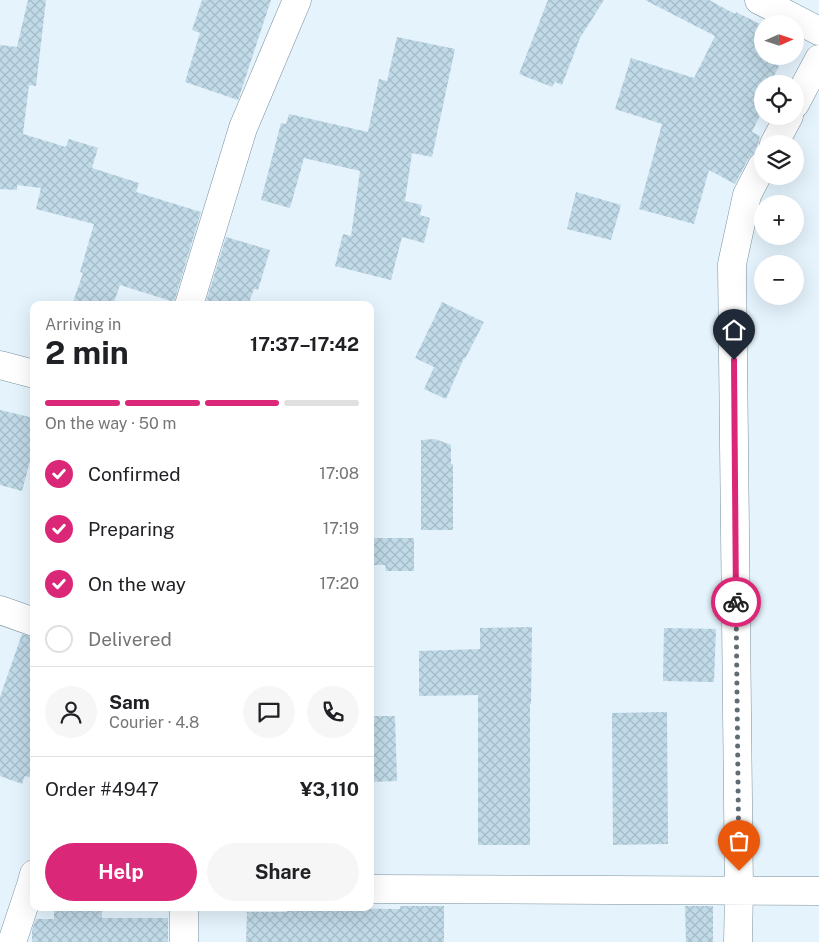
<!DOCTYPE html>
<html lang="en">
<head>
<meta charset="utf-8">
<style>
	:root { --surface:#fff; --page:#f6f6f6; --text:#202124; --muted:#757577; --line:#e0e0e0; --accent:#db2777 }
	body { margin:0; font-family:"Public Sans",sans-serif; background:var(--page); color:var(--text); height:100vh; display:flex; flex-direction:column; font-size:19px; white-space:nowrap }
	* { box-sizing:border-box; margin:0 }
	p { font-size:16px; color:var(--muted) }
	.icon { flex:none; width:28px; height:28px; fill:none; stroke:currentColor; stroke-width:2; stroke-linecap:round; stroke-linejoin:round }
	.map { position:relative; flex:1; overflow:hidden }
	.side { position:absolute; left:30px; top:301px; width:344px; height:610px; display:flex; flex-direction:column; background:var(--surface); border-radius:10px; box-shadow:0 5px 20px #0002 }
	.side>* { flex:none }
	.needle { width:32px; rotate:87deg }
	.fabs { position:absolute; left:754px; top:15px; display:grid; gap:10px }
	.fabs a { display:grid; place-items:center; width:50px; height:50px; border-radius:50%; background:var(--surface); box-shadow:0 5px 20px #0002; font-size:25px }
	.pin { position:absolute; display:grid; place-items:center; width:42px; height:42px; color:#fff; margin:-51px -21px; border-radius:50% 50% 50% 0; rotate:-45deg; box-shadow:0 0 5px #0007 }
	.pin .icon { rotate:45deg }
	.courier { position:absolute; display:grid; place-items:center; width:50px; height:50px; margin:-25px; border:4px solid #db2777; border-radius:50%; background:#fff; color:#222; box-shadow:0 1px 6px #0007 }
	.overview em { font-style:normal; font-weight:700 }
	.overview div { display:flex; flex-direction:column-reverse }
	.overview { display:flex; align-items:center; justify-content:space-between; height:85px; padding:0 15px }
	h1 { font-size:32px; font-weight:700; line-height:38px }
	.bar { display:grid; grid-template-columns:repeat(4,1fr); gap:8px 5px; align-content:center; height:60px; padding:0 15px }
	.bar i { height:6px; border-radius:4px; background:var(--line) }
	.bar .active { background:var(--accent) }
	.bar p { grid-column:span 4 }
	.line { display:flex; align-items:center; gap:12px; padding:0 15px; border-top:1px solid var(--line) }
	.line div { flex:1 }
	.round { display:grid; place-items:center; flex:none; width:52px; height:52px; border-radius:26px; background:var(--page) }
	ol { padding:0 15px; list-style:none }
	li { display:flex; align-items:center; gap:15px; height:55px }
	li p { margin-inline-start:auto }
	li .icon { padding:5px; border-radius:50%; background:var(--accent); color:#fff; stroke-width:4 }
	li:last-child { color:var(--muted) }
	li i { width:28px; height:28px; border:2px solid var(--line); border-radius:50% }
	.cta { display:flex; gap:10px; margin-top:auto; padding:10px 15px }
	.cta a { flex:1; height:58px; border-radius:30px; background:var(--accent); color:#fff; font-size:20px; font-weight:700; line-height:58px; text-align:center }
	.cta a+a { background:var(--page); color:var(--text) }
	.map>svg:first-child { display:block }
	.building { fill:url(#building-cross-hatch) }
	.lines { fill:none; stroke-linecap:round; stroke-linejoin:round }
	.minor-casing { stroke:#79909d; stroke-width:29 }
	.minor { stroke:#fff; stroke-width:28 }
	.done { stroke:#616c72; stroke-width:5; stroke-dasharray:0 9 }
	.route { stroke:#db2777; stroke-width:6 }
</style>
</head>
<body>
<div class="map">
<svg width="819" height="942" viewBox="0 0 819 942">
	<defs>
		<pattern id="building-cross-hatch" width="8" height="8" patternUnits="userSpaceOnUse" patternTransform="scale(1.25)"><rect width="8" height="8" fill="#c1dae8"/><path d="M0 0l8 8M0 8l8-8" fill="none" stroke="#a5bbc7"/></pattern>
	</defs>
	<rect width="100%" height="100%" fill="#e4f3fc"/>
	<!-- building -->
	<path class="building" d="M28,0H46L36,86L29,85L23,134L66,147L69,139L98,148L92,168L139,183L136,192L201,212L174,302L120,285L113,305H72L83,273L80,272L94,224L36,209L41,188L17,185V190L0,189V45L17,47Z
		M202,0H271L238,100L185,82L200,33L192,30Z
		M548,0H604L580,38L562,85L555,82L552,87L519,74Z
		M645,0H709L735,14L736,12L762,25V56H784L770,84H762V111L752,132L760,136L758,145L754,153L748,159L735,184L709,170L694,224L639,209L662,124L615,109L631,58L694,78L715,36Z
		M397,37L455,49L432,157L412,153L405,201L422,205L420,215L430,218L424,243L402,237L391,280L335,266L343,234L351,236L360,171L304,158L290,208L261,200L281,123L286,124L289,114L368,132L379,79L387,81Z
		M576,192L621,205L611,240L567,229Z
		M226,237L270,250L258,290L254,289L248,305H205Z
		M442,302L484,322L465,359L464,358L446,399L424,389L434,367L415,358Z
		M0,410L34,418V446L22,491L0,485Z
		M435,439L451,445V464H453V530H421V440Z
		M371,538H414V571H386L385,565H371Z
		M532,627L531,704H530V845H478V695L419,696V651L480,649V628Z
		M664,628L716,629L714,682L663,681Z
		M22,634L34,637V778L25,776L22,784L0,776V697Z
		M667,712L668,844L613,845L612,713Z
		M370,716H395L397,781L370,782Z
		M400,906H444V942H246L247,912H287V908L400,909Z
		M685,906H713V942H686Z
		M54,908H102V918H168V942H32V930L36,919H54Z"/>
	<g class="lines">
		<defs>
			<path id="minor" d="M759,0L819,31
				M795,104L819,59
				M774,144L789,116
				M189,305L243,128L297,0
				M0,365L34,374
				M0,610L34,622
				M370,889L819,891
				M184,908V942
				M12,942L31,885L34,874
				M738,942L739,890L732,264L747,195L762,166"/>
		</defs>
		<!-- minor casing -->
		<use href="#minor" class="minor-casing"/>
		<!-- minor -->
		<use href="#minor" class="minor"/>
	</g>
	<g class="lines">
		<!-- done -->
		<path class="done" d="M736,602L739,871"/>
		<!-- route -->
		<path class="route" d="M734,360L736,602"/>
	</g>
</svg>
<div class="fabs">
<a><svg class="needle" viewBox="-14 -14 28 28"><path d="M0-13l5 13h-10z" fill="#e53935"/><path d="M0 13l5-13h-10z" fill="#757577"/></svg></a>
<a><svg class="icon" aria-label="locate" viewBox="0 0 24 24"><circle cx="12" cy="12" r="6"/><path d="M12 2v4M12 18v4M2 12h4M18 12h4"/></svg></a>
<a><svg class="icon" aria-label="layers" viewBox="0 0 24 24"><path d="M12 4l9 5-9 5-9-5zM3 14l9 5 9-5"/></svg></a>
<a>+</a>
<a>−</a>
</div>
<div class="pin" style="left:739px;top:871px;background:#ea580c"><svg class="icon" aria-label="bag" viewBox="0 0 24 24"><path d="M5 8h14l-1 12H6zM9 8a3 3 0 0 1 6 0"/></svg></div>
<div class="pin" style="left:734px;top:360px;background:#1f2937"><svg class="icon" aria-label="home" viewBox="0 0 24 24"><path d="M3 11l9-7 9 7M6 9v11h12V9"/></svg></div>
<div class="courier" style="left:736px;top:602px"><svg class="icon" aria-label="bike" viewBox="0 0 24 24"><circle cx="6" cy="16" r="4"/><circle cx="18" cy="16" r="4"/><path d="M6 16l4-8h5l3 8M10 8l3 8H6M13 5h3"/></svg></div>
<section class="side">
<div class="overview"><div><h1>2 min</h1><p>Arriving in</p></div><em>17:37–17:42</em></div>
<div class="bar"><i class="active"></i><i class="active"></i><i class="active"></i><i></i><p>On the way · 50 m</p></div>
<ol>
<li><svg class="icon" aria-label="check" viewBox="0 0 24 24"><path d="M5 12l5 5 9-10"/></svg>Confirmed<p>17:08</p></li>
<li><svg class="icon" aria-label="check" viewBox="0 0 24 24"><path d="M5 12l5 5 9-10"/></svg>Preparing<p>17:19</p></li>
<li><svg class="icon" aria-label="check" viewBox="0 0 24 24"><path d="M5 12l5 5 9-10"/></svg>On the way<p>17:20</p></li>
<li><i></i>Delivered</li>
</ol>
<div class="line" style="height:90px"><a class="round"><svg class="icon" aria-label="person" viewBox="0 0 24 24"><circle cx="12" cy="8" r="4"/><path d="M4 21q1-7 8-7t8 7"/></svg></a><div><b>Sam</b><p>Courier · 4.8</p></div><a class="round"><svg class="icon" aria-label="chat" viewBox="0 0 24 24"><path d="M4 5h16v11H9l-5 4z"/></svg></a><a class="round"><svg class="icon" aria-label="phone" viewBox="0 0 24 24"><path d="M5 4h4l2 5-3 2q2 4 5 5l2-3 5 2v4C11 20 4 13 5 4z"/></svg></a></div>
<div class="line" style="height:65px"><div>Order #4947</div><b>¥3,110</b></div>
<div class="cta"><a>Help</a><a>Share</a></div>
</section>
</div>
</body>
</html>
